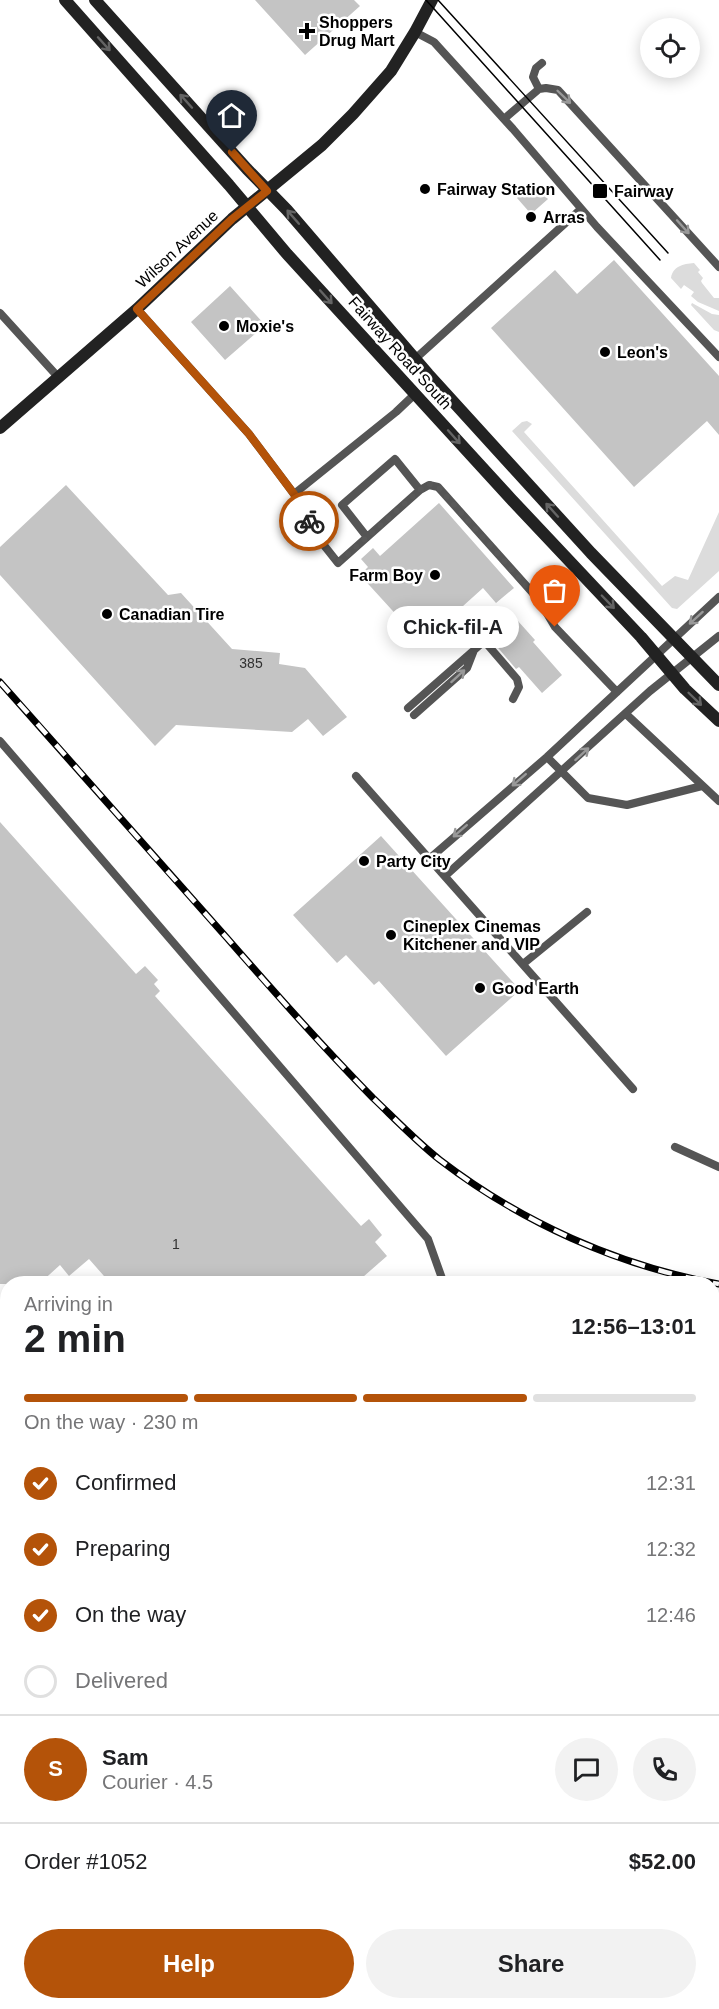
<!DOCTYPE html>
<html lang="en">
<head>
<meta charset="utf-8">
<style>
	:root { --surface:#fff; --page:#f2f2f2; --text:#202124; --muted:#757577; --line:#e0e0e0; --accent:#b45309 }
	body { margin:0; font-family:Helvetica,sans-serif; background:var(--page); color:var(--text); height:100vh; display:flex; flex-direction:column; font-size:22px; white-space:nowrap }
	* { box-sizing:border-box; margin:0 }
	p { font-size:20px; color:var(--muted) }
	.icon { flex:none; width:33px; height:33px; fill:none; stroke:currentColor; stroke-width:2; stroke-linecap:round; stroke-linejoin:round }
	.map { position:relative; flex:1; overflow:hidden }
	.drawer { position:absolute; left:0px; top:1276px; width:720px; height:734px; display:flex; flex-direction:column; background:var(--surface); border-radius:24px 24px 0 0; box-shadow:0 3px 15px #0003 }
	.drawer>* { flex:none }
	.tools { position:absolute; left:640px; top:18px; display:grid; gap:12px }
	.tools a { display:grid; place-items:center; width:60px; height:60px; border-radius:50%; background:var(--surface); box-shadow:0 3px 15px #0003; font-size:30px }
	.pin { position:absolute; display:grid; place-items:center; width:51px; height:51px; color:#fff; margin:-62px -26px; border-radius:50% 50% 50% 0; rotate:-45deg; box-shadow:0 0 6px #0007 }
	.pin .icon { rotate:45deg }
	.courier { position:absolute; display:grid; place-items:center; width:60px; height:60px; margin:-30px; border:4px solid #b45309; border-radius:50%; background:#fff; color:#222; box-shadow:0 2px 8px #0007 }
	.bubble { position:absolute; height:42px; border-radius:21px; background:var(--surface); box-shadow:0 3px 15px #0003; font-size:20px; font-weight:700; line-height:42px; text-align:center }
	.headline em { font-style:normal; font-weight:700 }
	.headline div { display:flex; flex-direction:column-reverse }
	.headline { display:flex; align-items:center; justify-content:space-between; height:102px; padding:0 24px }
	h1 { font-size:39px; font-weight:700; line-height:45px }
	.bar { display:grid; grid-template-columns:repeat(4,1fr); gap:9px 6px; align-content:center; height:72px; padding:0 24px }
	.bar i { height:8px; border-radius:4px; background:var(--line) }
	.bar .current { background:var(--accent) }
	.bar p { grid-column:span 4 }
	.line { display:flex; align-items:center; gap:15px; padding:0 24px; border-top:2px solid var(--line) }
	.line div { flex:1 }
	.round { display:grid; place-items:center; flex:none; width:63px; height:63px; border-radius:32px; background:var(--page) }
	ol { padding:0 24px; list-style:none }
	li { display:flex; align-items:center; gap:18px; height:66px }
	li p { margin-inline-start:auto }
	li .icon { padding:6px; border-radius:50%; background:var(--accent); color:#fff; stroke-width:4 }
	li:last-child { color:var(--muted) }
	li i { width:33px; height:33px; border:3px solid var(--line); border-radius:50% }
	.action { display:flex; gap:12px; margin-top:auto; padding:12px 24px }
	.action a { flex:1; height:69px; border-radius:36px; background:var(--accent); color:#fff; font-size:24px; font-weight:700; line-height:69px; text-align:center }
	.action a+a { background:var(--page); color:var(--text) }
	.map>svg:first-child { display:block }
	.green { fill:#dcdcdc }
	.water { fill:#a3a3a3 }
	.building { fill:#c4c4c4 }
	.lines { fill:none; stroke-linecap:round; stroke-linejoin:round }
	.lane { stroke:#555; stroke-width:8 }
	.secondary { stroke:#222; stroke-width:12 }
	.tram { stroke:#000; stroke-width:1.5 }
	.rail-casing { stroke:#000; stroke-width:7 }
	.rail { stroke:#fff; stroke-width:4.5; stroke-dasharray:14; stroke-linecap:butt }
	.oneway { stroke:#646464 }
	.oneway2 { stroke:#999 }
	.done { stroke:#595959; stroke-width:6; stroke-dasharray:0 10.8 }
	.route { stroke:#b45309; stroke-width:8 }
	.poi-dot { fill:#000; stroke:#fff; stroke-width:2 }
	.labels { text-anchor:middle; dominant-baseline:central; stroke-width:5; stroke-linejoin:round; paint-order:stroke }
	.number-label { font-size:14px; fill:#313131 }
	.poi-label { font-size:16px; font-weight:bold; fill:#000; stroke:#fff; text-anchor:start }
	.street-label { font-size:16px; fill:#000; stroke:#fff }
</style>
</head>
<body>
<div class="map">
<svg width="719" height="2009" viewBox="0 0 719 2009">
	<rect width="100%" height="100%" fill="#fff"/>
	<!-- green -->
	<path class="green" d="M694,263L700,270L698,272L703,278L701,281L702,283L714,298H719V311L698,302L691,296L694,292L684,285L681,289L671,278C673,266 683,264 694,263Z
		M692,303L712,314L719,315V332L714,330L691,305Z
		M522,422L527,421L532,424L524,432L662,586L675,576L688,580L719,512V571L677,609L672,608L512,431Z
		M239,2002L297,2003L298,2009H232Z
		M359,2002H610L614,2009H351Z"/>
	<!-- water -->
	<path class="water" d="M297,2003V2002L359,2003L351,2009H298Z"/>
	<!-- building -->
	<path class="building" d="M255,0H354L360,6L305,55Z
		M532,184L548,199L531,214L517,198Z
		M614,260L719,376V435L707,421L634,487L491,328L555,270L577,294Z
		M230,286L265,325L225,360L191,322Z
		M66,485L168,595L181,593L232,649L280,653L279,664L305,668L347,717L323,736L308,719L292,732L176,725L155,746L0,575V547Z
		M439,503L514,588L496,603L483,588L422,643L360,575L368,567L361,559L373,548L380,556Z
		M509,611L535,640L533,642L562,675L542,693L519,667L516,669L494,643L496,642L487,632Z
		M0,822L136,974L145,966L158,980L154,984L160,991L155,996L361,1226L369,1219L382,1235L375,1242L387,1256L355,1284H111L89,1259L69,1276L60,1265L39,1284H0Z
		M381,836L520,990L446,1056L379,981L374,985L346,955L337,963L293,915Z"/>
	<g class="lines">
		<!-- lane -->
		<path class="lane" d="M415,32L434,42L513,129L597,227L719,357
			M539,89L533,77L536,68L542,63
			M504,119L539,89L546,88L558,90L719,267
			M137,309L249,434L294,494L396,412L415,394
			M0,313L59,378
			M415,359L581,209
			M294,494L319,539L338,563L420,490L429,485L438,487L539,600L555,627L617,692
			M367,537L342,505L395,459L420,490
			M408,708L472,652
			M626,714L719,801
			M414,715L467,668L474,650L482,643H486L517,679L519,687L513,699
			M0,741L428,1239L444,1284
			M547,757L588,798L627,805L702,786
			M356,776L633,1089
			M429,859L547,757L719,597
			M445,876L650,691L719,636
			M523,964L587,912
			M675,1147L719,1167
			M0,1704L8,1712
			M0,1738L8,1731
			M0,1897L8,1890
			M94,2009L101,2002"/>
		<!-- secondary -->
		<path class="secondary" d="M65,0L229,185L287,254L511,499L641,637L685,689L719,721
			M95,0L247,169L287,210L428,374L591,553L719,685
			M0,428L137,309L232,219L322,145L353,114L391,71L415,32L432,0
			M712,1522L719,1516
			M186,2009L193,2002"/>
		<!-- tram -->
		<path class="tram" d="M426,0L660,260
			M438,0L668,253"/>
		<defs>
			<path id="rail" d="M0,682C76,767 151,853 227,938C274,992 322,1046 373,1098C395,1119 416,1141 440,1160C521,1222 618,1266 719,1284"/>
		</defs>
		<!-- rail casing -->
		<use href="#rail" class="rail-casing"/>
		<!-- rail -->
		<use href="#rail" class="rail"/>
	</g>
	<!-- one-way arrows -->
	<defs><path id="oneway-shaft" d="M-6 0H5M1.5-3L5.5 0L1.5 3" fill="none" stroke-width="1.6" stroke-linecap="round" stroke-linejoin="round" transform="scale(1.5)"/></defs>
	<g class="oneway">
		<use href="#oneway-shaft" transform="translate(104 44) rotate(48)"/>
		<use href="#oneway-shaft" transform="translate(186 101) rotate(-132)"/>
		<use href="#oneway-shaft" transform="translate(293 217) rotate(-131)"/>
		<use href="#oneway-shaft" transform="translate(326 297) rotate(48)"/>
		<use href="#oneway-shaft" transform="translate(454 437) rotate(48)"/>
		<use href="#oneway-shaft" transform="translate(552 510) rotate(-132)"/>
		<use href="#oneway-shaft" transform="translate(608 602) rotate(46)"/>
		<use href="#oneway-shaft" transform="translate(695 699) rotate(44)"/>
	</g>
	<g class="oneway2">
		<use href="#oneway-shaft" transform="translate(564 97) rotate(44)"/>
		<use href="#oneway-shaft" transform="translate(683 227) rotate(48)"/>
		<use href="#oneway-shaft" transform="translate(696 618) rotate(138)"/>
		<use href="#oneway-shaft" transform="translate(458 676) rotate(-42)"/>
		<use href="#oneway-shaft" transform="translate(582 754) rotate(-42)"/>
		<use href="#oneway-shaft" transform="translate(519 780) rotate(139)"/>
		<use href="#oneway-shaft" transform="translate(460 831) rotate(139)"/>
	</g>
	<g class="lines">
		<!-- done -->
		<path class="done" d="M309,521L319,539L338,563L420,490L429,484L438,487L539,600L555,627"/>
		<!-- route -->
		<path class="route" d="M232,152L267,191L232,219L137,309L249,434L294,494L309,521"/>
	</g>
	<!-- markers -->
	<g class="poi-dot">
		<path d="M304 22h6v6h6v6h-6v6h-6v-6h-6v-6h6z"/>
		<circle cx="425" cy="189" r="6"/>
		<rect x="592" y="183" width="16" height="16" rx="3"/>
		<circle cx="531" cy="217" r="6"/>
		<circle cx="224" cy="326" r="6"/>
		<circle cx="605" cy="352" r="6"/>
		<circle cx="435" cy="575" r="6"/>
		<circle cx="107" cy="614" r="6"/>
		<circle cx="364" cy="861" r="6"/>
		<circle cx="391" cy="935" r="6"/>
		<circle cx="480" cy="988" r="6"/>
	</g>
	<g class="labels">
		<!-- number labels -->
		<g class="number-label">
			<text x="251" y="663">385</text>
			<text x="176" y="1244">1</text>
		</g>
		<!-- poi labels -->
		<g class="poi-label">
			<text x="319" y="22">Shoppers<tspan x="319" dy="18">Drug Mart</tspan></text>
			<text x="437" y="189">Fairway Station</text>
			<text x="614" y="191">Fairway</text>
			<text x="543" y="217">Arras</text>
			<text x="236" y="326">Moxie's</text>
			<text x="617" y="352">Leon's</text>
			<text x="423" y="575" text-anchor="end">Farm Boy</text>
			<text x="119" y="614">Canadian Tire</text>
			<text x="376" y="861">Party City</text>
			<text x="403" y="926">Cineplex Cinemas<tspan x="403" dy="18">Kitchener and VIP</tspan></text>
			<text x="492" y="988">Good Earth</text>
		</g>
		<!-- street labels -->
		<g class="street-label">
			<text transform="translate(177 249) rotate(-43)">Wilson Avenue</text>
			<text transform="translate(400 353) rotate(48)">Fairway Road South</text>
		</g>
	</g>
</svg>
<div class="tools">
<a><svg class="icon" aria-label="locate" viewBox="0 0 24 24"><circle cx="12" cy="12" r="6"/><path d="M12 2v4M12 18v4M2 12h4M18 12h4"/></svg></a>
</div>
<div class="pin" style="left:555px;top:627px;background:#ea580c"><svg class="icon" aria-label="bag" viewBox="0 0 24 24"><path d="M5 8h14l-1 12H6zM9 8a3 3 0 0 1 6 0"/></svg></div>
<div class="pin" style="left:232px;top:152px;background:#1f2937"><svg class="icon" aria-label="home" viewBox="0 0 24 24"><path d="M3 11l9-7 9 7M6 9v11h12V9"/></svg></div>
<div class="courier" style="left:309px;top:521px"><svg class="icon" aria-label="bike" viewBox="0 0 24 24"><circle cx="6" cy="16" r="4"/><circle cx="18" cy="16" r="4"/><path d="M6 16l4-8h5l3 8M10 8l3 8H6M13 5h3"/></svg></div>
<div class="bubble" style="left:387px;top:606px;width:132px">Chick-fil-A</div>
<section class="drawer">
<div class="headline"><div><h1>2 min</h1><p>Arriving in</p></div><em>12:56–13:01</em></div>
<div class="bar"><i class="current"></i><i class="current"></i><i class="current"></i><i></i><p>On the way · 230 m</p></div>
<ol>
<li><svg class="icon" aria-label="check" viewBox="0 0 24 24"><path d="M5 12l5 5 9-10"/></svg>Confirmed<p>12:31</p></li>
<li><svg class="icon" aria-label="check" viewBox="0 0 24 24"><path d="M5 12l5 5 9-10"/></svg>Preparing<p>12:32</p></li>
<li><svg class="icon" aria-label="check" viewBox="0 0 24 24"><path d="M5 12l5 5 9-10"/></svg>On the way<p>12:46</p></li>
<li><i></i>Delivered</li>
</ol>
<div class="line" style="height:108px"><b class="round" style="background:var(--accent);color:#fff">S</b><div><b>Sam</b><p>Courier · 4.5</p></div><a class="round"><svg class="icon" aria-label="chat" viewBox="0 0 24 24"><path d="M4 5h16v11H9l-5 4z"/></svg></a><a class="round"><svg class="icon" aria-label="phone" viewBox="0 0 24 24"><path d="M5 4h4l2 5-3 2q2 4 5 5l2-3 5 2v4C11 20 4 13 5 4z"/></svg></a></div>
<div class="line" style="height:78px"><div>Order #1052</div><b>$52.00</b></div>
<div class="action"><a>Help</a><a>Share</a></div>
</section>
</div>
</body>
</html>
